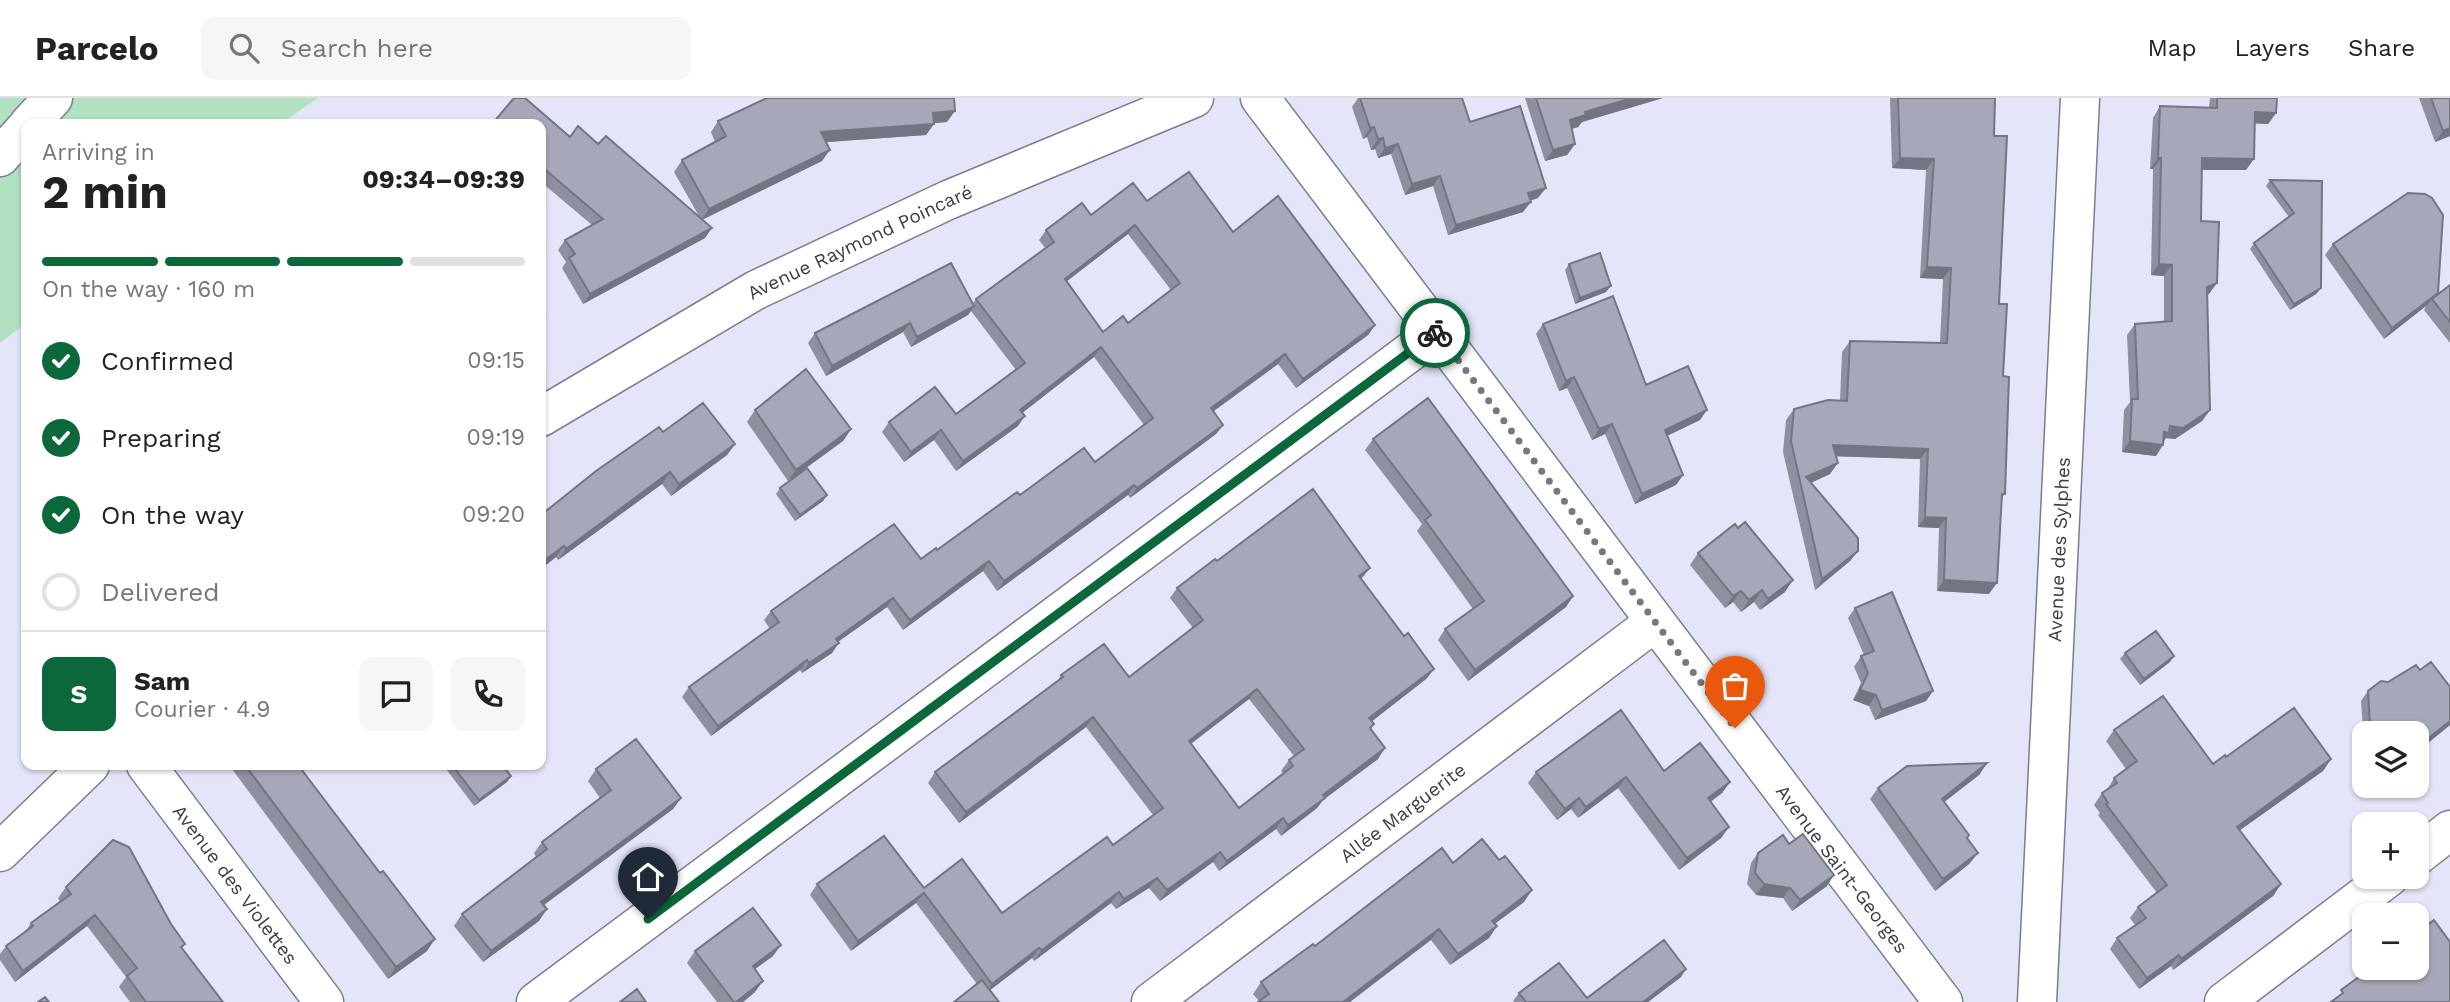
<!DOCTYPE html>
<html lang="en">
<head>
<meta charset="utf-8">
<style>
	:root { --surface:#fff; --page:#f6f6f6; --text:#222; --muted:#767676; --line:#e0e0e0; --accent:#0a683b }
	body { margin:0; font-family:"Work Sans",sans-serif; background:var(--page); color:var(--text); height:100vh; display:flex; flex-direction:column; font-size:26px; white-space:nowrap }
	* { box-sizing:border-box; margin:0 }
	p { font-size:23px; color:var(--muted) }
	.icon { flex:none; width:38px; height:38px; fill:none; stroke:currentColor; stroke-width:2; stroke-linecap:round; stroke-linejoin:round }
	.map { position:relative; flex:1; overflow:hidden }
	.panel { position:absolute; left:21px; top:21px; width:525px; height:651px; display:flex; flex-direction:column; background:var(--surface); border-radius:14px; box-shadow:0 2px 5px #0004 }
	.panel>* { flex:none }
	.buttons { position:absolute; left:2352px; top:623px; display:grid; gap:14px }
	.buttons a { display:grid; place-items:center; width:77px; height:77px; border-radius:14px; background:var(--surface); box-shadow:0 2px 5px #0004; font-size:35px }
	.pin { position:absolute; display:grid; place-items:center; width:60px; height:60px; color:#fff; margin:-72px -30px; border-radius:50% 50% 50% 0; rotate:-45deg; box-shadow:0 0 7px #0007 }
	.pin .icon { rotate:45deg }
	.courier { position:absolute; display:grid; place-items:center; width:70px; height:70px; margin:-35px; border:5px solid #0a683b; border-radius:50%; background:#fff; color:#222; box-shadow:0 2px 9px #0007 }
	.overview em { font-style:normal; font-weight:700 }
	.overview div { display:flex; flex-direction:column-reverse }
	.overview { display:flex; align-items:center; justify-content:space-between; height:119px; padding:0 21px }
	h1 { font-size:46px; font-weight:700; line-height:52px }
	.bar { display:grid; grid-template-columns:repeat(4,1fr); gap:10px 7px; align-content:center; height:84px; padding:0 21px }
	.bar i { height:9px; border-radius:5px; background:var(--line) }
	.bar .selected { background:var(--accent) }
	.bar p { grid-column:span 4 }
	.line { display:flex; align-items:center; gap:18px; padding:0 21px; border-top:2px solid var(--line) }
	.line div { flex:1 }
	.round { display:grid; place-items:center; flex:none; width:74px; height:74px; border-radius:14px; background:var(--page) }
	ol { padding:0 21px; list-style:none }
	li { display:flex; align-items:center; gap:21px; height:77px }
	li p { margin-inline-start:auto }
	li .icon { padding:7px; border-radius:50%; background:var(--accent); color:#fff; stroke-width:4 }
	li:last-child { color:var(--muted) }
	li i { width:38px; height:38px; border:4px solid var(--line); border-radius:50% }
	header { display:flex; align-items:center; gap:42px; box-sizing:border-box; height:98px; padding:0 35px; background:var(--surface); border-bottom:2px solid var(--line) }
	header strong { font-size:33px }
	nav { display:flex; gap:38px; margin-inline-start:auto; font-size:24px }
	.search { width:490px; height:63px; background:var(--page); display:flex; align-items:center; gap:18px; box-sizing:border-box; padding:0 24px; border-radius:14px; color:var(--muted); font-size:26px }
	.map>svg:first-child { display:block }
	.green { fill:#b0e2c1 }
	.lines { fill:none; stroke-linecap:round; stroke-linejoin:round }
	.minor-casing { stroke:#7c7d8e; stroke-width:41 }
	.highway-casing { stroke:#7c7d8e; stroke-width:41 }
	.minor { stroke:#fff; stroke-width:38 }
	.highway { stroke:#fff; stroke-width:38 }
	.wall { fill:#8f909f; fill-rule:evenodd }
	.shaded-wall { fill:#747582 }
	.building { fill:#a6a7b9; stroke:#747582; stroke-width:2; fill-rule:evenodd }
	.done { stroke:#777783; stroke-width:7; stroke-dasharray:0 12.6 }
	.route { stroke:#0a683b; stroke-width:9 }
	.labels { text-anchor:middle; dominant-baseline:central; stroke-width:7; stroke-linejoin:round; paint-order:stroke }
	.street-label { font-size:19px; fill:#3c3c44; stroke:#e4e5f9 }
</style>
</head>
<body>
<header>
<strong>Parcelo</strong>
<div class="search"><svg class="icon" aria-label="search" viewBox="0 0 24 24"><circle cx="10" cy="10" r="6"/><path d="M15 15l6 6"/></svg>Search here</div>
<nav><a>Map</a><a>Layers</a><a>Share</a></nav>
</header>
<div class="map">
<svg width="2450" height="904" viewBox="0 0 2450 904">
	<rect width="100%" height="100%" fill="#e4e5f9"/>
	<!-- green -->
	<path class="green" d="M0,0H318L280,26H26V225L0,245Z"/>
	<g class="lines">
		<defs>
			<g id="minor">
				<path id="s1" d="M1260,0L1943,904"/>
				<path id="s2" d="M541,319L756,192L948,102L1194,0"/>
				<path id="s3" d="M146,667L324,904"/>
				<path d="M0,754L90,667"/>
				<path d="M2417,758L2450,732"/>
				<path d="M536,904L1437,234"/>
				<path id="s4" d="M1151,904L1655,524"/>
				<path id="s5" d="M2037,904L2080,0"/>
				<path d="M2224,904L2389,779"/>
			</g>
			<path id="highway" d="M29,26L53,0
				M0,59L26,30"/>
		</defs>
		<!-- minor casing -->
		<use href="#minor" class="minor-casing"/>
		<!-- highway casing -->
		<use href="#highway" class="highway-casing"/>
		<!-- minor -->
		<use href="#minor" class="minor"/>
		<!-- highway -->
		<use href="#highway" class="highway"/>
	</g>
	<!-- wall -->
	<path class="wall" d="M1358,0H1462L1470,24L1538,100L1530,103L1523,114L1448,137L1433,88L1405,97L1391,56L1378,60L1375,51L1371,52L1367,39L1363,41L1352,9Z
		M1525,0H1663L1582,24L1578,29L1572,31L1575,46L1567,57L1545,63Z
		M1890,0H1995L1994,38L1999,206L2003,278L2005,396L2002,399L1989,496L1937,493L1939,430L1918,429L1920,361L1836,358L1830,376L1811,385L1858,453L1850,463L1815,492L1783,354L1786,322L1794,311L1840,303L1842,254L1850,243L1940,245L1943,181L1920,180L1926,72L1892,70Z
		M2210,0H2277L2276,15L2268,26L2255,25L2246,72H2202L2201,123L2209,196L2207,197L2210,312L2202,323L2175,341L2166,340L2156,358L2122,354L2124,312L2130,304L2127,237L2135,226L2164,224V178L2151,177L2153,71H2150L2153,20L2160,8L2209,9Z
		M2419,0H2450V38L2435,44Z
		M718,23L947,24L934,25L926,37L826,44L822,63L702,122L705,140L583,206L562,170L566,164L558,152L565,142L592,127L541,84V26L570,39L598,46L700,120L674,74L682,62L715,44L711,34Z
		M2270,82L2322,83L2321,190L2316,196L2290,212L2250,151L2254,145L2289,119L2266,88Z
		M1147,103L1233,134L1375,227L1368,237L1296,290L1278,266L1214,313L1223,327L1216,336L1130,400L1128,397L997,493L983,473L903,532L887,509L838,544L832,555L802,575L800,572L711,638L682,599L689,589L770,531L764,522L771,513L921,461L937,452L1020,397L1095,364L1144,327L1094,259L1022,315L1018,328L956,373L934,342L904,364L882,334L889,324L956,316L1016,272L971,213L968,217L911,249L903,234L826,278L808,245L815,235L973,205L976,201L1045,150L1039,142L1046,132L1091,117ZM1128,136L1171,192L1128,225L1103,234L1067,183Z
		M2333,146L2438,195L2436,198L2450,187V245L2424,212L2426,208L2384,241L2325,157Z
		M1569,166L1606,194L1575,206L1565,172Z
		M1543,226L1646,287L1700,322L1667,338L1683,377L1676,387L1635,406L1605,336L1592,342L1567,290L1559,293L1536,236Z
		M755,312L851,331L843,343L788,383L747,324Z
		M663,334L735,346L727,357L671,398L662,386L558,462L556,459L541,471Z
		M1373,341L1573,498L1566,509L1468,583L1438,542L1445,531L1473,511L1417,433L1422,426L1365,352Z
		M780,390L827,397L823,403L795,423L776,396Z
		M1698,455L1785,494L1760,512L1754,504L1741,514L1733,504L1725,510L1690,467Z
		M1217,463L1361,481L1404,538L1434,571L1426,581L1372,623L1374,626L1371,631L1378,661L1323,702L1317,710L1281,738L1276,731L1219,773L1213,764L1160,803L1149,790L1116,811L1111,805L1034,863L1032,860L990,892L977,886L916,805L851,853L810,797L817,786L924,790L1002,815L1113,747L1153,717L1086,629L959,725L928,685L935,674L1057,584L1061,577L1129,579L1193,530L1170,500L1177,490ZM1249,601L1294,658L1289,662L1281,673L1283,675L1239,710L1191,646Z
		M1855,510L1933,593L1926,603L1875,622L1869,608L1853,602L1861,585L1854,569L1861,558L1864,557L1848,520Z
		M2125,555L2170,564L2140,587L2120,561Z
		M2420,572L2450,589V627L2417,654V635H2364V657L2354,644L2363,632L2361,603L2368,593Z
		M2114,632L2213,666L2226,659L2331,661L2323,673L2240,732L2281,786L2273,798L2173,872L2171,868L2139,891L2110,851L2117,840L2135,827L2130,820L2138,809L2157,795L2098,717L2100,715L2094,707L2102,695L2107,692L2114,680L2126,671L2106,643Z
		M1987,665L1979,677L1944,704L1978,755L1969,766L1935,793L1870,701L1878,690Z
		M229,667H298L427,853L388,881Z
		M443,667H502L511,678L507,684L474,708Z
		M596,671L681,700L673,711L544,807L539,823L483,864L454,828L462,816L536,759L534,755L542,744L600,700L588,683Z
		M1664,673L1730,684L1722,695L1710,704L1729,729L1721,740L1679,772L1618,690L1578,720L1571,711L1557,722L1528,685L1536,674Z
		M1789,746L1827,788L1792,813L1783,800L1756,797L1747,786L1751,765L1758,755Z
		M1453,765L1524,804L1494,826L1497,828L1489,840L1450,867L1431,842L1259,903L1253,896L1261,884L1315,848Z
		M66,789L171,826L185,846L182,850L223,904H130L119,889L126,879L87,828L15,884L0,862V856L6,848L25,834L31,825L60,804L58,800Z
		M695,853L773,858L755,871V894L743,904H717L687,865Z
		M1681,879L1648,904H1514L1513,903L1519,895L1587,900Z"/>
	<!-- shaded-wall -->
	<path class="shaded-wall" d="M1632,0H1663L1582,24L1578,29L1562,33L1570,22L1585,14Z
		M955,13L947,24L925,26L933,15Z
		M2255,14L2276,15L2268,26L2247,25Z
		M934,26L926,37L814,45L821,34Z
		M1374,29L1367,39L1363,41L1370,30Z
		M2450,30V38L2435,44L2443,33Z
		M1383,40L1375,51L1371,52L1378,41Z
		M1398,46L1391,56L1378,60L1385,50Z
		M1575,46L1567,57L1545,63L1553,52Z
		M830,52L822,63L701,122L709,111Z
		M1900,60L1934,61L1926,72L1892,70Z
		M2158,60H2161L2153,71H2150Z
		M2202,60L2254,61L2246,72H2194Z
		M1440,78L1433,88L1405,97L1412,86Z
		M1546,90L1538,100L1521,105L1528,95Z
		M1531,104L1523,114L1448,137L1456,127Z
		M1135,127L1128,136L1058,190L1065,181Z
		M712,130L705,140L583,206L590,196Z
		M2159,166L2172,167L2164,178L2151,177Z
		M1927,169L1951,170L1943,181L1920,180Z
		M2217,185L2209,196L2199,200L2207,189Z
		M1611,188L1606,194L1575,206L1580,200Z
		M2321,190L2316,196L2290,212L2294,206Z
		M2438,195L2426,208L2384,241L2392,230Z
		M974,208L968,217L911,249L917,239Z
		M910,225L903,234L826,278L832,268Z
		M1375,227L1368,237L1296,290L1303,281Z
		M1101,249L1094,259L1013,322L1020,312Z
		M1285,256L1278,266L1204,320L1211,310Z
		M1574,279L1567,290L1559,293L1566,283Z
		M1707,312L1700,322L1658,342L1665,332Z
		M2210,312L2202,323L2175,341L2166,340L2161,346L2164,334L2170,328Z
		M1025,318L1018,328L956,373L963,363Z
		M1612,326L1605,336L1592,342L1599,331Z
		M1223,327L1216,336L1130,400L1137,390Z
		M851,331L843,343L788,383L796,372Z
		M941,332L934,342L904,364L911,354Z
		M2130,343L2163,347L2156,358L2122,354Z
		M735,346L727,357L671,398L679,386Z
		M1833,347L1928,351L1920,361L1825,358Z
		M1838,365L1830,376L1801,389L1806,379Z
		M670,374L662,386L558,462L566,451Z
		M1683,377L1676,387L1635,406L1642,396Z
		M1134,387L1128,397L997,493L1004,483Z
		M827,397L823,403L795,423L800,417Z
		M1925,419L1946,420L1939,430L1918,429Z
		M564,448L556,459L541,471V465Z
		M1858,453L1850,463L1815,492L1822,481Z
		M989,463L983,473L903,532L910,522Z
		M1370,470L1362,480L1352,488L1359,478Z
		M1793,482L1785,494L1760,512L1768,501Z
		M1944,482L1997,485L1989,496L1937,493Z
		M1762,492L1754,504L1741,514L1749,502Z
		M1741,493L1733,504L1725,510L1733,498Z
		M1573,498L1566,509L1468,583L1475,572Z
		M893,500L887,509L829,550L836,541Z
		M839,545L832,555L802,575L809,565Z
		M2174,558L2170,564L2140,587L2144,581Z
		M807,562L800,572L711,638L718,628Z
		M1434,571L1426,581L1362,631L1369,620Z
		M1257,591L1249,601L1181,653L1189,643Z
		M1860,592L1876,597L1869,608L1853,602Z
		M1933,593L1926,603L1875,622L1882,612Z
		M1093,619L1086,629L959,725L966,714Z
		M2450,623V627L2417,654V649Z
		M1385,650L1378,661L1323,702L1317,710L1281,738L1288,727L1323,697Z
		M2331,661L2323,673L2229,740L2237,729Z
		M1987,665L1979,677L1934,712L1942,701Z
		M511,678L507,684L474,708L479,702Z
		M1626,679L1618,690L1578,720L1586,709Z
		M1730,684L1722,695L1700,712L1708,700Z
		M681,700L673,711L533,815L541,804Z
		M1579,700L1571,711L1557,722L1565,711Z
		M1283,720L1276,731L1219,773L1227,763Z
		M1729,729L1721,740L1679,772L1687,760Z
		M1220,754L1213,764L1160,803L1167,792Z
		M1978,755L1969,766L1935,793L1943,781Z
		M1834,777L1827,788L1792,813L1800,802Z
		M1157,780L1149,790L1116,811L1124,801Z
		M1764,786L1790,790L1783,800L1756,797Z
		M2281,786L2273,798L2173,872L2181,861Z
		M1532,792L1524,804L1484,834L1492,823Z
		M1119,794L1111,805L1034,863L1042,852Z
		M924,795L916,805L851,853L858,843Z
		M547,811L539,823L483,864L491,853Z
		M95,817L87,828L15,884L23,873Z
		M1497,828L1489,840L1450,867L1458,856Z
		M1439,831L1431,842L1350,904H1343Z
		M435,841L427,853L388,881L396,869Z
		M781,847L773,858L744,879L753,868Z
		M1039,850L1032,860L985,896L992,886Z
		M2179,857L2171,868L2139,891L2147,880Z
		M1686,871L1681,879L1648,904H1643Z
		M763,883L755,894L743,904H736Z"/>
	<!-- building -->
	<path class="building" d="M514,0H525L570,39L578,28L598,46L606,38L712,130L590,196L569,160L575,156L565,142L603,121L541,68V26H492Z
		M767,0H954L955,13L933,15L934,26L821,34L830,52L709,111L682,62L726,38L718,23Z
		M1360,0H1462L1470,24L1520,8L1546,90L1528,95L1531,104L1456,127L1440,78L1412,86L1398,46L1385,50L1383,40L1378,41L1374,29L1370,30Z
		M1536,0H1632L1585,14L1586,17L1570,22L1575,46L1553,52Z
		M1898,0H1995L1994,38H2007L1999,206H2007L2003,278L2009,279L2005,396H2002L1997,485L1944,482L1946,420L1925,419L1928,351L1833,347L1838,365L1806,379L1858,440V453L1822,481L1791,343L1794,311L1828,302L1847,303L1850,243L1947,245L1951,170L1927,169L1934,61L1900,60Z
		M2217,0H2277L2276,15L2255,14L2254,61L2202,60L2201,123L2219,124L2217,185L2207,189L2210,312L2183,330L2170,328L2169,335L2164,334L2163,347L2130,343L2132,301H2138L2135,226L2172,223V167L2159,166L2161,60H2158L2160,8L2217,10Z
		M2431,0H2450V30L2443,33Z
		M1189,74L1233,134L1278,98L1375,227L1303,281L1285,256L1211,310L1223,327L1137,390L1134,387L1004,483L989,463L910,522L893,500L836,541L839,545L809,565L807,562L718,628L689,589L779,524L771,513L894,426L921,461L936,450L937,452L1017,394L1020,397L1084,350L1095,364L1153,320L1101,249L1020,312L1025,318L963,363L941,332L911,354L889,324L935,289L956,316L1025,265L976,201L1054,144L1046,132L1082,105L1091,117L1133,85L1147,103ZM1135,127L1180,185L1128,225L1123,218L1103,234L1065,181Z
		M2270,82L2322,83L2321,190L2294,206L2254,145L2294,115Z
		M2408,95L2425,96L2432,100L2443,117L2438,195L2392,230L2333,146Z
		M1600,155L1611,188L1580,200L1569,166Z
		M951,165L974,208L917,239L910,225L832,268L815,235Z
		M2450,187V224L2432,201Z
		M1613,198L1646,287L1688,268L1707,312L1665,332L1683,377L1642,396L1612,326L1599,331L1574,279L1566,283L1543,226Z
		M541,212L545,216L541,220Z
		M806,271L851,331L796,372L755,312Z
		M1428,300L1573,498L1475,572L1445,531L1484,503L1425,422L1431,417L1373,341Z
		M703,305L735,346L679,386L670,374L566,451L564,448L541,465V417L596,373L659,329L663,334Z
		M807,370L827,397L800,417L780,390Z
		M1313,391L1370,470L1359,478L1404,538L1408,535L1434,571L1369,620L1374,626L1370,630L1385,650L1323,697L1325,700L1288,727L1283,720L1227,763L1220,754L1167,792L1157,780L1124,801L1119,794L1042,852L1039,850L992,886L924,795L858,843L817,786L884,738L924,790L962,761L1002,815L1107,739L1113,747L1163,710L1093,619L966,714L935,674L1063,579L1061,577L1104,546L1129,579L1203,522L1177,490L1215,461L1217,463ZM1257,591L1304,651L1289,662L1293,668L1239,710L1189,643Z
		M1745,424L1793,482L1768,501L1762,492L1749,502L1741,493L1733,498L1698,455L1735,426L1738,430Z
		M1892,494L1933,593L1882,612L1876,597L1860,592L1868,575L1861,558L1874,553L1855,510Z
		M2156,533L2174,558L2144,581L2125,555Z
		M2431,564L2450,589V623L2417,649V635H2364V638L2361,634L2370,627L2368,593L2381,583L2388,584L2416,567L2420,572Z
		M2163,598L2213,666L2225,657L2226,659L2294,610L2331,661L2237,729L2281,786L2181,861L2179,857L2147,880L2117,840L2146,820L2138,809L2167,787L2106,706L2108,705L2102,695L2117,685L2114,680L2137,663L2114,632Z
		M1621,612L1664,673L1700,645L1730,684L1708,700L1729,729L1687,760L1626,679L1586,709L1579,700L1565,711L1536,674Z
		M636,641L681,700L541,804L547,811L491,853L462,816L547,751L542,744L611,692L596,671Z
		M1987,665L1942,701L1969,737L1967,740L1978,755L1943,781L1878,690L1907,668Z
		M245,667H298L380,775L383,773L435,841L396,869Z
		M452,667H502L511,678L479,702Z
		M1803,736L1834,777L1800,802L1790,790L1764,786L1755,775L1758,755L1783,737L1789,746Z
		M1482,741L1499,762L1505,758L1532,792L1492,823L1497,828L1458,856L1439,831L1343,904H1258L1269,896L1261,884L1313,846L1315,848L1442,750L1453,765Z
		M113,742L129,749L171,826L185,846L181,849L223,904H146L127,878L137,870L95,817L23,873L6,848L33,828L31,825L71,796L66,789Z
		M753,810L781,847L753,868L763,883L736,904H734L695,853Z
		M2434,822L2450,844V904H2331L2343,895L2341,892L2371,870H2417V835Z
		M1664,842L1686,871L1643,904H1526L1519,895L1559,865L1587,900Z
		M982,882L999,904H954Z
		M637,891L646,904H620Z
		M45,899L49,904H38Z"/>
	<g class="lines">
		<!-- done -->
		<path class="done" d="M1435,235L1437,234L1735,630"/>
		<!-- route -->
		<path class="route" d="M648,821L1435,235"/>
	</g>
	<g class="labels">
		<!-- street labels -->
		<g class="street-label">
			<text stroke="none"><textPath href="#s2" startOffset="364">Avenue Raymond Poincaré</textPath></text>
			<text stroke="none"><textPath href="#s5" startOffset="453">Avenue des Sylphes</textPath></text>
			<text stroke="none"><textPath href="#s4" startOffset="315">Allée Marguerite</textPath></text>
			<text stroke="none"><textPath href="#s1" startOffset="966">Avenue Saint-Georges</textPath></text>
			<text stroke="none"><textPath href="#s3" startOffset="149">Avenue des Violettes</textPath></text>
		</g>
	</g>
</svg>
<div class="buttons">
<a><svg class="icon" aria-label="layers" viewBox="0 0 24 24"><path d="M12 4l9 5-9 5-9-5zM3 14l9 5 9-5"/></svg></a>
<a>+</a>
<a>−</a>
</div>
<div class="pin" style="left:1735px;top:630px;background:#ea580c"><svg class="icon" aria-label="bag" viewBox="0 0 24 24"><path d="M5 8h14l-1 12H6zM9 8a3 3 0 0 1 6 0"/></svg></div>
<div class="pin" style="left:648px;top:821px;background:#1f2937"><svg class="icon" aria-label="home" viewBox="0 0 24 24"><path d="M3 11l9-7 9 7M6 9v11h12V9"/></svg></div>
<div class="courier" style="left:1435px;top:235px"><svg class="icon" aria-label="bike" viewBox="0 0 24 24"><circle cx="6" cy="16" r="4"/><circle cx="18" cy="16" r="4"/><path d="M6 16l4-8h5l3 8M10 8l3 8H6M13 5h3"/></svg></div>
<section class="panel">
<div class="overview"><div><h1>2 min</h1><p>Arriving in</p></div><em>09:34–09:39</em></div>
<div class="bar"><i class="selected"></i><i class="selected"></i><i class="selected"></i><i></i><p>On the way · 160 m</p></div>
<ol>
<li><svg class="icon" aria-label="check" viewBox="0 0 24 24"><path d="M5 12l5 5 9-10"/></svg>Confirmed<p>09:15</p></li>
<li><svg class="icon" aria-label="check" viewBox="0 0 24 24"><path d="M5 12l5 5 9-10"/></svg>Preparing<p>09:19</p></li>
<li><svg class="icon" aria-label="check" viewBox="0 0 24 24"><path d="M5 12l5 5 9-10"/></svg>On the way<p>09:20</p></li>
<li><i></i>Delivered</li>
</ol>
<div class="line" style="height:126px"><b class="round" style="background:var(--accent);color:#fff">S</b><div><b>Sam</b><p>Courier · 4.9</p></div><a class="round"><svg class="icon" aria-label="chat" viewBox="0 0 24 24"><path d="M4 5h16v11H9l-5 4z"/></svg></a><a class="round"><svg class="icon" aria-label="phone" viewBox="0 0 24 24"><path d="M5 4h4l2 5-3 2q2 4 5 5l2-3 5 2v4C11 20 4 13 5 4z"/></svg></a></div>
</section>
</div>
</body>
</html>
